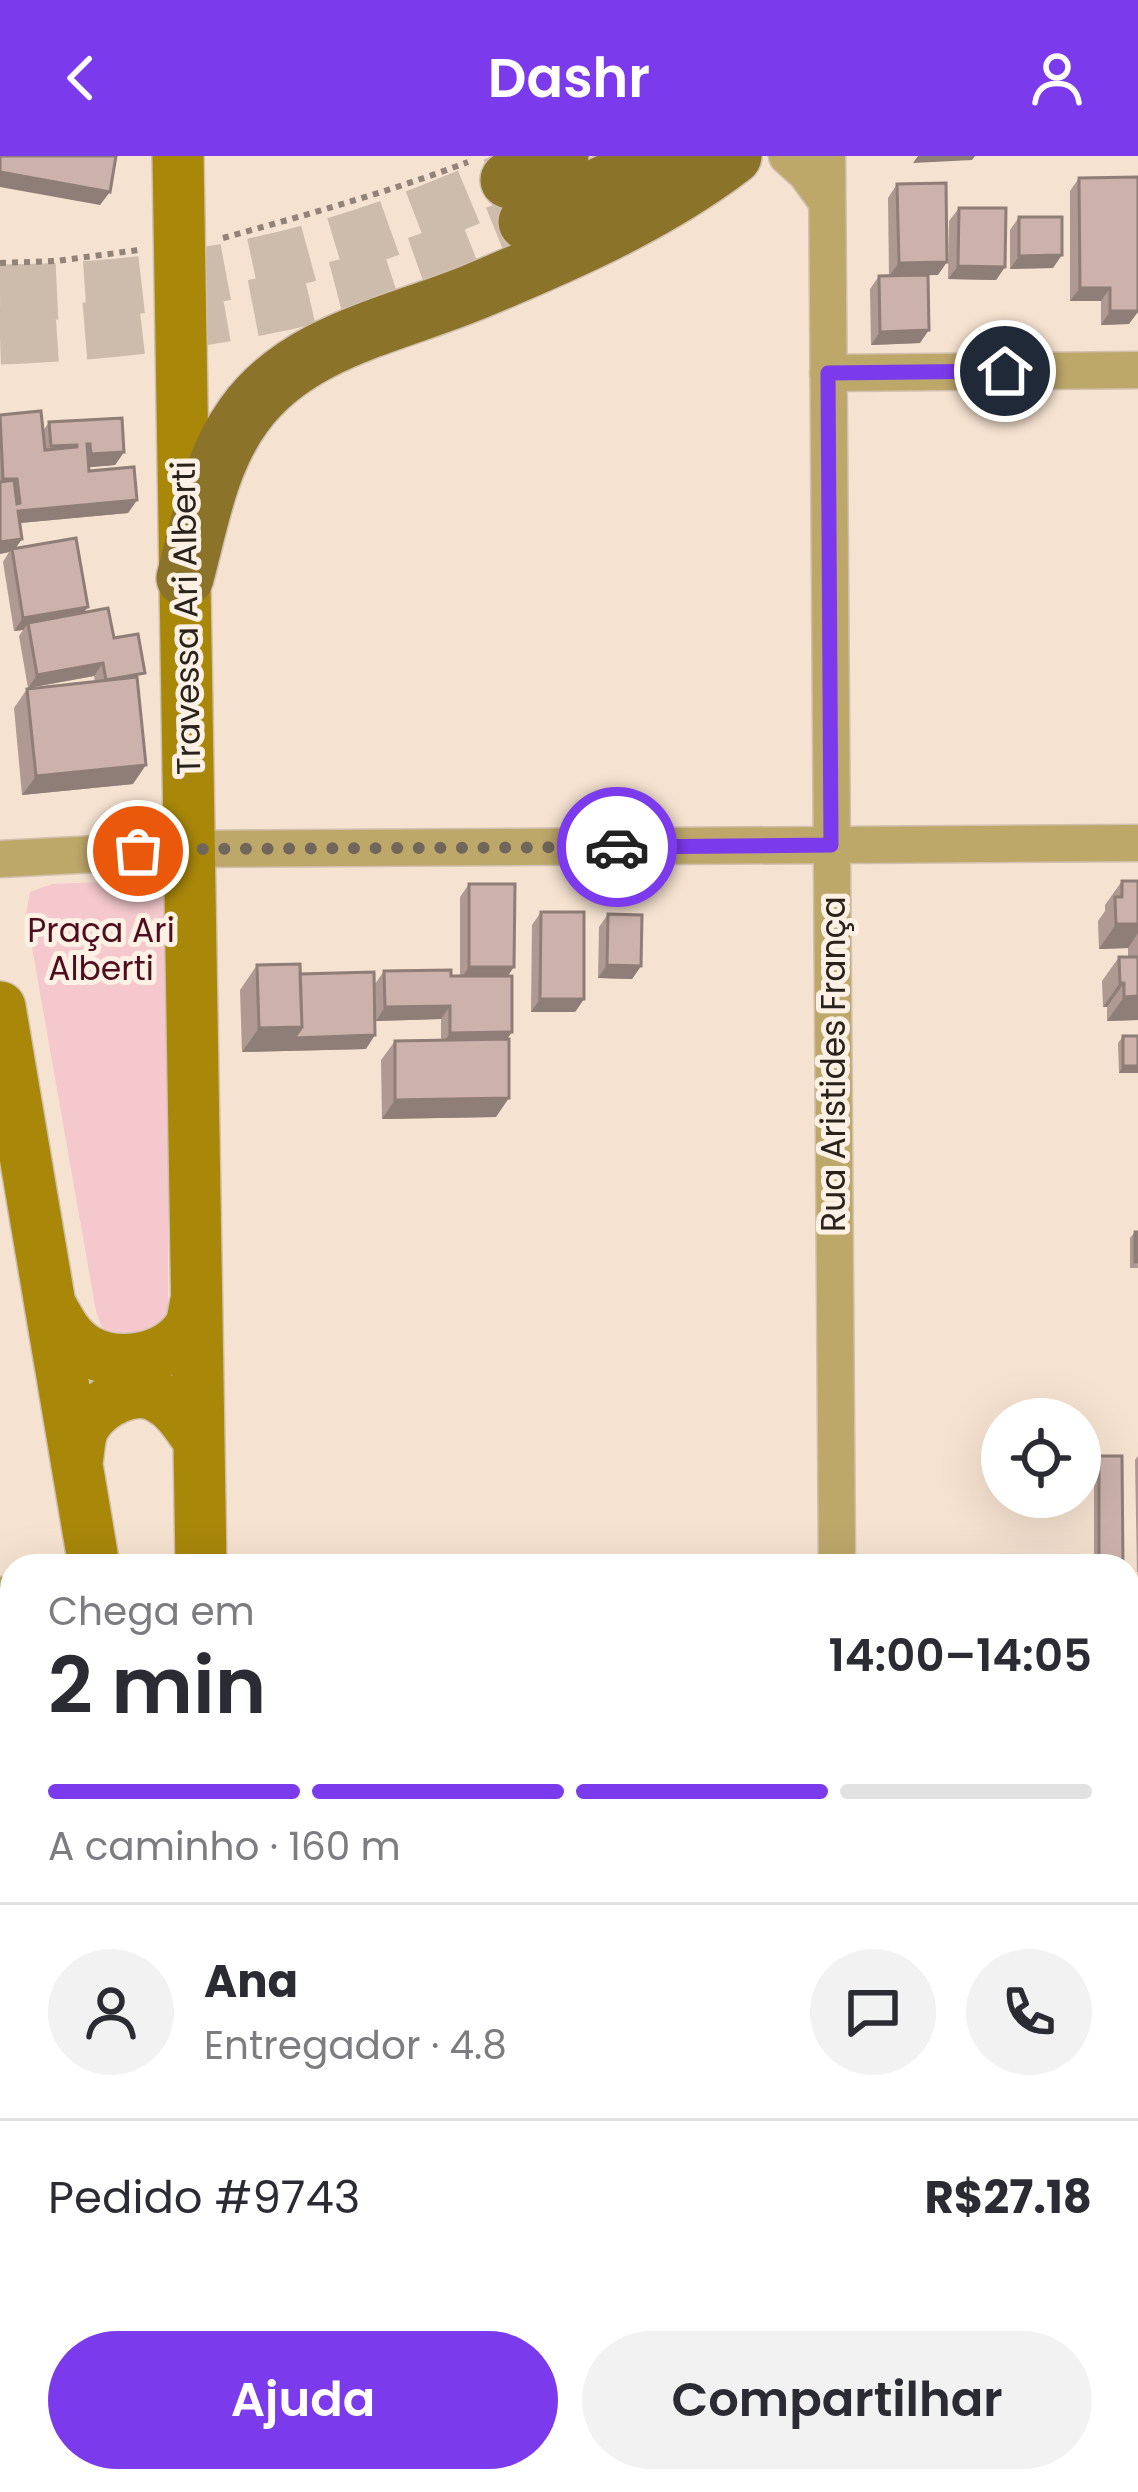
<!DOCTYPE html>
<html lang="pt">
<head>
<meta charset="utf-8">
<style>
	:root { --surface:#fff; --page:#f2f2f3; --text:#2b2b33; --muted:#7c7c81; --line:#e1e1e2; --accent:#7c3aed }
	body { margin:0; font-family:Poppins,sans-serif; background:var(--page); color:var(--text); height:100vh; display:flex; flex-direction:column; font-size:45px; white-space:nowrap }
	* { box-sizing:border-box; margin:0 }
	p { font-size:39px; color:var(--muted) }
	.icon { flex:none; width:66px; height:66px; fill:none; stroke:currentColor; stroke-width:2; stroke-linecap:round; stroke-linejoin:round }
	.map { position:relative; flex:1; overflow:hidden }
	.sheet { position:absolute; left:0px; top:1398px; width:1140px; height:939px; display:flex; flex-direction:column; background:var(--surface); border-radius:36px 36px 0 0; box-shadow:0 12px 48px #0002 }
	.sheet>* { flex:none }
	.controls { position:absolute; left:981px; top:1242px; display:grid; gap:24px }
	.controls a { display:grid; place-items:center; width:120px; height:120px; border-radius:50%; background:var(--surface); box-shadow:0 12px 48px #0002; font-size:60px }
	.pin { position:absolute; display:grid; place-items:center; width:102px; height:102px; color:#fff; margin:-51px; border:6px solid #fff; border-radius:50%; box-shadow:0 3px 12px #0007 }
	.courier { position:absolute; display:grid; place-items:center; width:120px; height:120px; margin:-60px; border:9px solid #7c3aed; border-radius:50%; background:#fff; color:#222; box-shadow:0 3px 15px #0007 }
	.headline em { font-style:normal; font-weight:600 }
	.headline div { display:flex; flex-direction:column-reverse }
	.headline { display:flex; align-items:center; justify-content:space-between; height:204px; padding:0 48px }
	h1 { font-size:78px; font-weight:600; line-height:90px }
	.bar { display:grid; grid-template-columns:repeat(4,1fr); gap:18px 12px; align-content:center; height:144px; padding:0 48px }
	.bar i { height:15px; border-radius:9px; background:var(--line) }
	.bar .current { background:var(--accent) }
	.bar p { grid-column:span 4 }
	.line { display:flex; align-items:center; gap:30px; padding:0 48px; border-top:3px solid var(--line) }
	.line div { flex:1 }
	.round { display:grid; place-items:center; flex:none; width:126px; height:126px; border-radius:63px; background:var(--page) }
	.action { display:flex; gap:24px; margin-top:auto; padding:24px 48px }
	.action a { flex:1; height:138px; border-radius:72px; background:var(--accent); color:#fff; font-size:48px; font-weight:600; line-height:138px; text-align:center }
	.action a+a { background:var(--page); color:var(--text) }
	header { display:flex; justify-content:space-between; align-items:center; height:156px; padding:0 48px; background:var(--accent); color:#fff; font-size:54px; font-weight:600 }
	.map>svg:first-child { display:block }
	.green { fill:#f4c8cc }
	.lines { fill:none; stroke-linecap:round; stroke-linejoin:round }
	.primary-tunnel { stroke:#cdbcac; stroke-width:57; stroke-dasharray:57 28; stroke-linecap:butt }
	.minor-casing { stroke:#d1c0b0; stroke-width:39 }
	.tertiary-casing { stroke:#d1c0b0; stroke-width:48 }
	.secondary-casing { stroke:#d1c0b0; stroke-width:54 }
	.primary-casing { stroke:#d1c0b0; stroke-width:60 }
	.path { stroke:#918377; stroke-width:6; stroke-dasharray:6 6; stroke-linecap:butt }
	.minor { stroke:#bda769; stroke-width:36 }
	.tertiary { stroke:#bda769; stroke-width:45 }
	.secondary { stroke:#a88709; stroke-width:51 }
	.primary { stroke:#8b732a; stroke-width:57 }
	.wall { fill:#af9992 }
	.shaded-wall { fill:#8f7d77 }
	.building { fill:#ccb2aa; stroke:#8f7d77; stroke-width:3 }
	.done { stroke:#71665b; stroke-width:12; stroke-dasharray:0 21.6 }
	.route { stroke:#7c3aed; stroke-width:15 }
	.labels { text-anchor:middle; dominant-baseline:central; stroke-width:10; stroke-linejoin:round; paint-order:stroke }
	.street-label { font-size:33px; fill:#2a231c; stroke:#fdf1e6 }
	.park-label { font-size:33px; fill:#4e0e1e; stroke:#fdf1e6 }
</style>
</head>
<body>
<header><svg class="icon" aria-label="back" viewBox="0 0 24 24"><path d="M15 5l-7 7 7 7"/></svg>Dashr<svg class="icon" aria-label="person" viewBox="0 0 24 24"><circle cx="12" cy="8" r="4"/><path d="M4 21q1-7 8-7t8 7"/></svg></header>
<div class="map">
<svg width="1138" height="2336" viewBox="0 0 1138 2336">
	<rect width="100%" height="100%" fill="#f6e2d0"/>
	<!-- green -->
	<path class="green" d="M147,724C160,729 165,732 168,745V1147L167,1161L157,1177L108,1178L101,1169L96,1155L26,757L30,736L52,728Z"/>
	<g class="lines">
		<!-- primary-tunnel -->
		<path class="primary-tunnel" d="M0,137C114,136 228,122 337,89C396,72 452,48 509,24
			M0,180C120,176 238,160 354,129C413,113 470,89 527,66"/>
		<defs>
			<path id="minor" d="M787,0L806,17L827,46
				M827,0L837,1410
				M828,217L1138,214
				M0,703L190,693L1138,687
				M0,1439L12,1440
				M0,1837H12
				M843,2325V2336"/>
			<path id="tertiary" d="M1128,1861H1138"/>
			<path id="secondary" d="M178,0L201,1410
				M0,851L94,1410
				M51,1150C60,1167 69,1184 86,1194C118,1212 168,1204 189,1172C193,1165 194,1153 196,1145
				M77,1307C79,1295 79,1279 85,1269C99,1246 135,1227 160,1242C178,1252 187,1268 199,1285
				M189,2325L190,2336
				M226,2325L228,2336"/>
			<path id="primary" d="M509,24L560,0
				M527,66L662,0
				M185,422C200,366 209,307 244,259C297,185 394,169 474,136C563,99 656,59 733,0"/>
		</defs>
		<!-- minor casing -->
		<use href="#minor" class="minor-casing"/>
		<!-- tertiary casing -->
		<use href="#tertiary" class="tertiary-casing"/>
		<!-- secondary casing -->
		<use href="#secondary" class="secondary-casing"/>
		<!-- primary casing -->
		<use href="#primary" class="primary-casing"/>
		<!-- path -->
		<path class="path" d="M223,82C306,59 389,36 468,6
			M0,107L56,105L139,94"/>
		<!-- minor -->
		<use href="#minor" class="minor"/>
		<!-- tertiary -->
		<use href="#tertiary" class="tertiary"/>
		<!-- secondary -->
		<use href="#secondary" class="secondary"/>
		<!-- primary -->
		<use href="#primary" class="primary"/>
	</g>
	<!-- wall -->
	<path class="wall" d="M1079,22L1129,168L1101,169V145H1070V35Z
		M897,28L938,119H928L920,187L871,189L870,133L879,120H889L888,42Z
		M959,52L1005,111L996,124L948,123L949,65Z
		M1019,61L1053,112L1010,113V74Z
		M0,259L43,275L49,266L124,296L115,309L89,311V315L137,344L128,357L20,367L15,392L114,482L138,527L133,628L22,639L14,552L27,533L95,526L94,520L28,532L19,480L23,474L14,475L3,406L9,396L0,398Z
		M1122,725H1138V864L1107,865V851H1103L1102,825L1119,801H1128V792L1099,793L1098,765L1105,755V749Z
		M469,728L508,820L507,883L496,961L382,963L381,904L395,885L441,884V863L376,865L375,828L384,815L460,820V741Z
		M541,756L584,843L575,856H531L532,769Z
		M608,758L641,810L632,823L598,822L599,771Z
		M257,809L366,893L242,896L240,834Z
		M1123,880L1138,917H1119L1118,887Z
		M1135,1076L1138,1112H1130V1082Z
		M1099,1300L1123,1410H1094V1307Z
		M1138,1300V1416H1137L1135,1304Z
		M12,2017V2321L0,2322V2033Z"/>
	<!-- shaded-wall -->
	<path class="shaded-wall" d="M918,0H975L972,4L913,7Z
		M0,16L110,36L100,49L0,31Z
		M1062,99L1053,112L1010,113L1019,100Z
		M947,106L938,119L889,120L899,107Z
		M958,110L1005,111L996,124L948,123Z
		M1080,132H1110L1101,145H1070Z
		M1110,155L1138,156L1129,168L1101,169Z
		M929,174L920,187L871,189L880,176Z
		M124,296L115,309L81,312L91,298Z
		M137,344L128,357L9,368L18,355Z
		M22,383L13,396L12,393L9,396L0,398V386Z
		M88,451L78,464L28,467L23,474L14,475L23,462Z
		M103,507L94,520L28,532L37,519Z
		M146,609L133,628L22,639L36,620Z
		M1116,768H1138V777L1128,792L1099,793Z
		M607,809L641,810L632,823L598,822Z
		M469,811H514L505,824H460Z
		M1120,827H1124L1107,851H1103Z
		M1138,840V864L1107,865L1124,841Z
		M540,843H584L575,856H531Z
		M450,850L441,863L376,865L385,851Z
		M302,871L285,895L242,896L259,872Z
		M512,876L503,889L441,890L450,877Z
		M375,879L366,893L285,895L294,882Z
		M1123,910H1138V917H1119Z
		M509,942L496,961L382,963L395,944Z
		M1128,1492H1138V1499H1128Z
		M0,2298H12V2321L0,2322Z"/>
	<!-- building -->
	<path class="building" d="M0,0H116L110,36L0,16Z
		M1138,21V155H1110V132H1080L1079,22Z
		M946,27L947,106L899,107L897,28Z
		M959,52H1006L1005,111L958,110Z
		M1019,61H1062V99L1019,100Z
		M928,119L929,174L880,176L879,120Z
		M41,255L45,294L77,291V289L51,290L49,266L122,262L124,296L91,298L90,288H87L89,315L134,311L137,344L18,355L22,383L0,386V326L14,324L17,348L20,347L17,323H3L0,259Z
		M76,382L88,451L23,462L12,393Z
		M108,452L114,482L138,478L145,517L106,524L103,507L37,519L28,467Z
		M137,521L146,609L36,620L27,533Z
		M1122,725H1138V768H1116L1115,741H1122Z
		M469,728H515L514,811H469Z
		M541,756H584V843H540Z
		M608,758L642,759L641,810L607,809Z
		M1119,801H1138V840L1124,841V827H1120Z
		M300,808L302,871L259,872L257,809Z
		M451,814V820H512V876L450,877V850L385,851L384,815Z
		M374,816L375,879L294,882L302,871L300,818Z
		M1123,880H1138V910H1123Z
		M509,883V942L395,944V885Z
		M1135,1076H1138V1106H1135Z
		M1099,1300H1122L1123,1410H1099Z
		M1128,1428H1138V1492H1128Z
		M12,2069V2298H0V2070Z"/>
	<g class="lines">
		<!-- done -->
		<path class="done" d="M138,695L190,693L617,691"/>
		<!-- route -->
		<path class="route" d="M617,691L831,689L828,217L1005,215"/>
	</g>
	<g class="labels">
		<!-- street labels -->
		<g class="street-label">
			<text transform="translate(186 462) rotate(-91)">Travessa Ari Alberti</text>
			<text transform="translate(833 908) rotate(-90)">Rua Aristides França</text>
		</g>
		<!-- park labels -->
		<g class="park-label">
			<text x="101" y="774">Praça Ari<tspan x="101" dy="38">Alberti</tspan></text>
		</g>
	</g>
</svg>
<div class="controls">
<a><svg class="icon" aria-label="locate" viewBox="0 0 24 24"><circle cx="12" cy="12" r="6"/><path d="M12 2v4M12 18v4M2 12h4M18 12h4"/></svg></a>
</div>
<div class="pin" style="left:138px;top:695px;background:#ea580c"><svg class="icon" aria-label="bag" viewBox="0 0 24 24"><path d="M5 8h14l-1 12H6zM9 8a3 3 0 0 1 6 0"/></svg></div>
<div class="pin" style="left:1005px;top:215px;background:#1f2937"><svg class="icon" aria-label="home" viewBox="0 0 24 24"><path d="M3 11l9-7 9 7M6 9v11h12V9"/></svg></div>
<div class="courier" style="left:617px;top:691px"><svg class="icon" aria-label="car" viewBox="0 0 24 24"><path d="M5 17H2v-5l4-1 3-4h7l3 4 3 1v5h-3M9 17h6M6 11h13"/><circle cx="7" cy="17" r="2"/><circle cx="17" cy="17" r="2"/></svg></div>
<section class="sheet">
<div class="headline"><div><h1>2 min</h1><p>Chega em</p></div><em>14:00–14:05</em></div>
<div class="bar"><i class="current"></i><i class="current"></i><i class="current"></i><i></i><p>A caminho · 160 m</p></div>
<div class="line" style="height:216px"><a class="round"><svg class="icon" aria-label="person" viewBox="0 0 24 24"><circle cx="12" cy="8" r="4"/><path d="M4 21q1-7 8-7t8 7"/></svg></a><div><b>Ana</b><p>Entregador · 4.8</p></div><a class="round"><svg class="icon" aria-label="chat" viewBox="0 0 24 24"><path d="M4 5h16v11H9l-5 4z"/></svg></a><a class="round"><svg class="icon" aria-label="phone" viewBox="0 0 24 24"><path d="M5 4h4l2 5-3 2q2 4 5 5l2-3 5 2v4C11 20 4 13 5 4z"/></svg></a></div>
<div class="line" style="height:156px"><div>Pedido #9743</div><b>R$27.18</b></div>
<div class="action"><a>Ajuda</a><a>Compartilhar</a></div>
</section>
</div>
</body>
</html>
